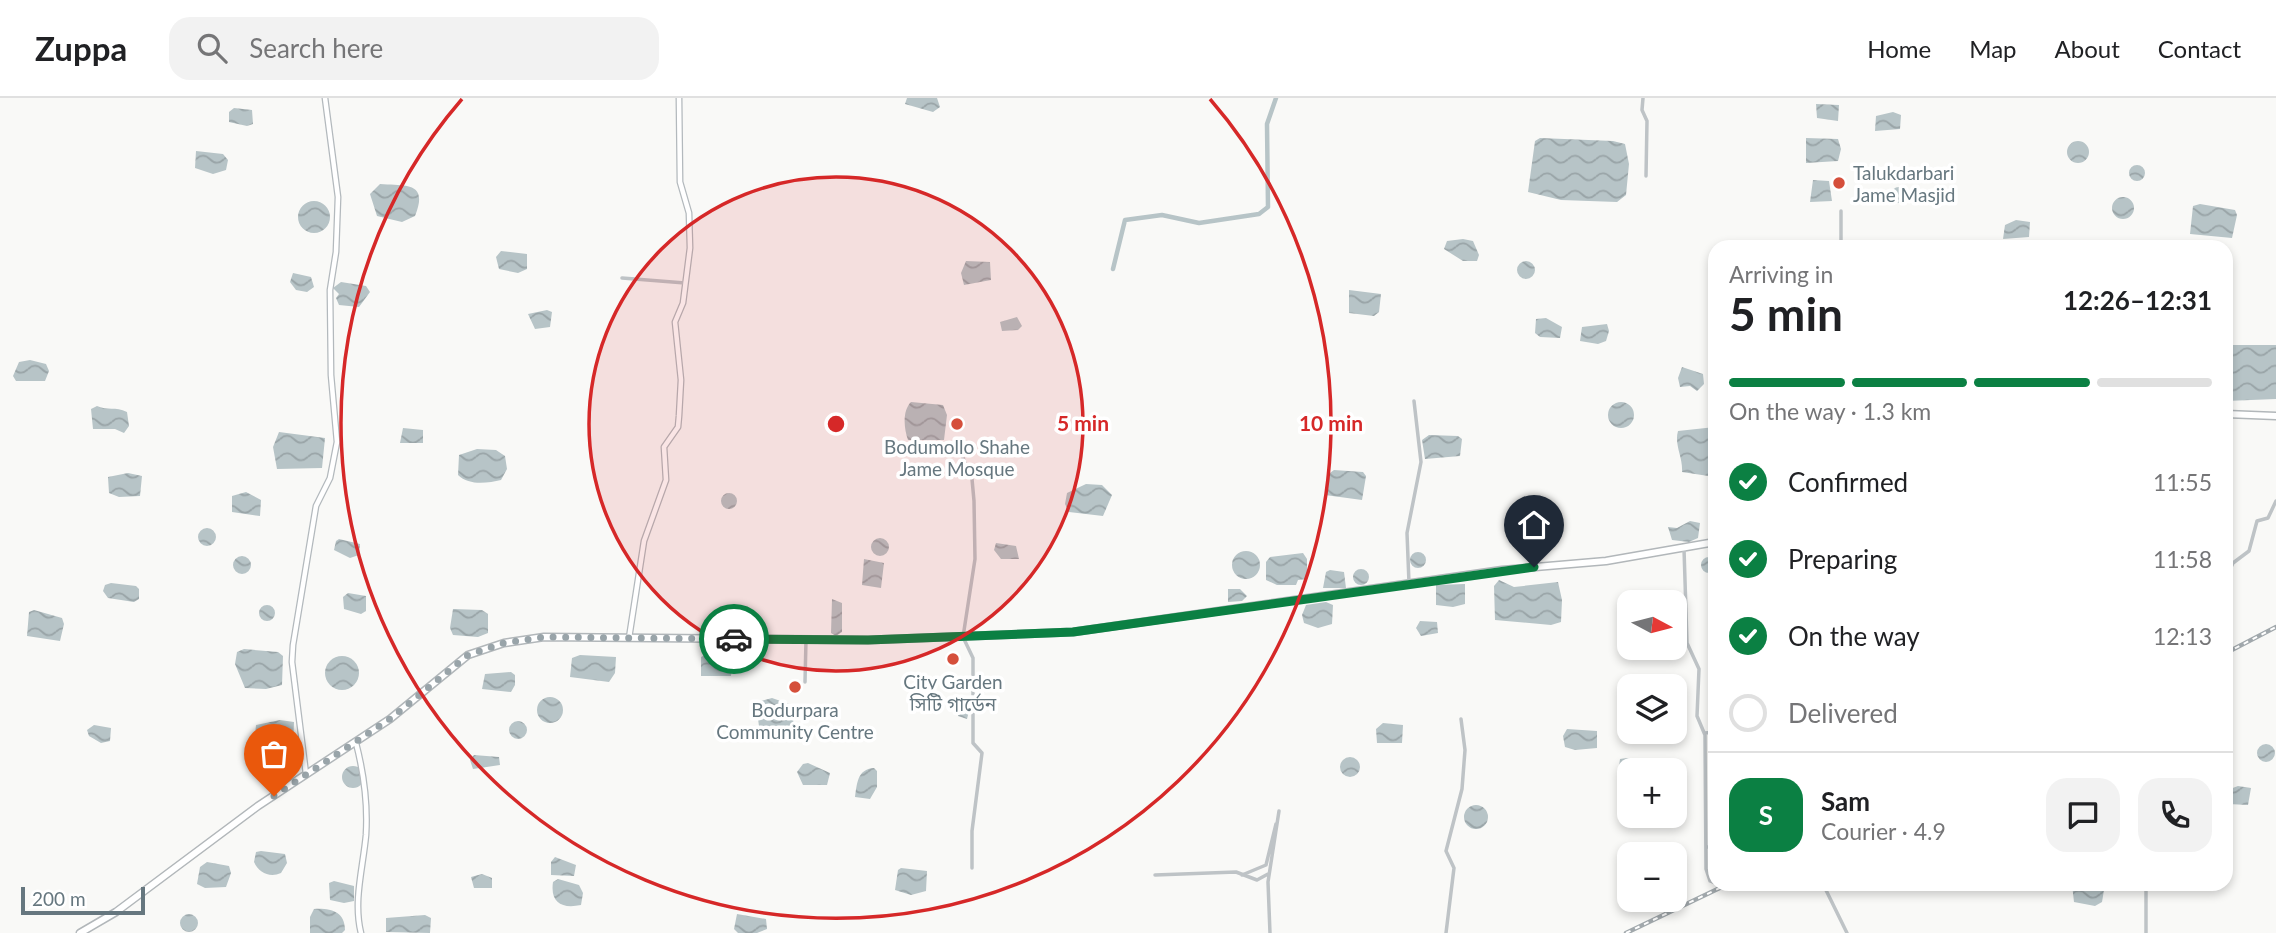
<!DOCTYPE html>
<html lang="en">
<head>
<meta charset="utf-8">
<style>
	:root { --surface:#fff; --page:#f2f2f2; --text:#202124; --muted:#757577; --line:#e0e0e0; --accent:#0b8043 }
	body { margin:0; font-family:Lato,"Noto Sans Bengali",sans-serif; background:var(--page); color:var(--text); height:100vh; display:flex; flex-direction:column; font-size:26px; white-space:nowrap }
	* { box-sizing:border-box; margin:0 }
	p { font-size:23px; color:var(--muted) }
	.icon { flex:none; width:38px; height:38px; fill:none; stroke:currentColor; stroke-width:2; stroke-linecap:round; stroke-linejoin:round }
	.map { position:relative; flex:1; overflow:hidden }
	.details { position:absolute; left:1708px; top:142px; width:525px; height:651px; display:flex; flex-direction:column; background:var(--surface); border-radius:21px; box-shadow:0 4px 10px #0003 }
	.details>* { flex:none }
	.needle { width:46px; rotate:97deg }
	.controls { position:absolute; left:1617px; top:492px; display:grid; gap:14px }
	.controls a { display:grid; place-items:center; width:70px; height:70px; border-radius:14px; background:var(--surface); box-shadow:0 4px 10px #0003; font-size:35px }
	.scale { position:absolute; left:21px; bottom:18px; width:124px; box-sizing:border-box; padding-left:7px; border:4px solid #66777f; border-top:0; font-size:19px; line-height:24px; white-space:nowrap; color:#66777f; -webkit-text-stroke:5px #fff; paint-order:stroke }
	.pin { position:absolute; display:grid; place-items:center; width:60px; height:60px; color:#fff; margin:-72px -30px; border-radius:50% 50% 50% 0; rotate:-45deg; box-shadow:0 0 7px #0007 }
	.pin .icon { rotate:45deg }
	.courier { position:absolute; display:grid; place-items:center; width:70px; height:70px; margin:-35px; border:5px solid #0b8043; border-radius:50%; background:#fff; color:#222; box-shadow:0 2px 9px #0007 }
	.summary em { font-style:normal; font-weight:700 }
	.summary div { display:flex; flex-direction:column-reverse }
	.summary { display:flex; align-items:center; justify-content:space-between; height:119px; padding:0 21px }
	h1 { font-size:46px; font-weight:700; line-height:52px }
	.bar { display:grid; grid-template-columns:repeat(4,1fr); gap:10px 7px; align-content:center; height:84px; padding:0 21px }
	.bar i { height:9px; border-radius:5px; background:var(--line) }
	.bar .on { background:var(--accent) }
	.bar p { grid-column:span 4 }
	.line { display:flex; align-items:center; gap:18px; padding:0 21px; border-top:2px solid var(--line) }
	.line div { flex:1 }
	.round { display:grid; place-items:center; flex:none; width:74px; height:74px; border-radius:21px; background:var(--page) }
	ol { padding:0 21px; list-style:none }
	li { display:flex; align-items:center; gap:21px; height:77px }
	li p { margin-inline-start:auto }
	li .icon { padding:7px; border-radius:50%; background:var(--accent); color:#fff; stroke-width:4 }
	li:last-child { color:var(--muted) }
	li i { width:38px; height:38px; border:4px solid var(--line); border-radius:50% }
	header { display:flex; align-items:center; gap:42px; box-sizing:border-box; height:98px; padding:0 35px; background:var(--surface); border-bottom:2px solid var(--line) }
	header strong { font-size:33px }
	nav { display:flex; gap:38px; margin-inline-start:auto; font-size:24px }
	.search { width:490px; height:63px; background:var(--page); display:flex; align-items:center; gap:18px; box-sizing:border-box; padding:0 24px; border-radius:21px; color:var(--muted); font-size:26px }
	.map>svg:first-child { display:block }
	.water { fill:url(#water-waves) }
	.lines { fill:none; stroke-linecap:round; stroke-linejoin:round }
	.canal { stroke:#b7c4c7; stroke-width:4.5 }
	.secondary-casing { stroke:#b3b9bd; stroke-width:7 }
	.highway-casing { stroke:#b2b7ba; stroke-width:9 }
	.street { stroke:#bec3c6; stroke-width:3.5 }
	.secondary { stroke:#fff; stroke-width:4.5 }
	.highway { stroke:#fff; stroke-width:6 }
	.rail-casing { stroke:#a1a8ac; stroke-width:4.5 }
	.rail { stroke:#fff; stroke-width:2; stroke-dasharray:5; stroke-linecap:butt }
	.done { stroke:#99a4a9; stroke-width:7; stroke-dasharray:0 12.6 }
	.route { stroke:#0b8043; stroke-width:9 }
	.ring { fill:none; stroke:#d62828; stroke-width:3.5 }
	.poi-dot { fill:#d54f3b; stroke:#fff; stroke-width:2.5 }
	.labels { text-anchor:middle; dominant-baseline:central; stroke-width:7; stroke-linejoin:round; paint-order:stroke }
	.poi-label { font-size:19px; fill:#66777f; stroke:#fff }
	.centre { fill:#d62828; stroke:#fff; stroke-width:3.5 }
	.ring-label { font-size:21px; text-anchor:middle; font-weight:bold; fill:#d62828; stroke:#fff; stroke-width:7; stroke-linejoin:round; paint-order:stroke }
</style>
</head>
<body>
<header>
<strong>Zuppa</strong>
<div class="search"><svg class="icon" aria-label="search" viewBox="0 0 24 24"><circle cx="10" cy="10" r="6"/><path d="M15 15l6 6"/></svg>Search here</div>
<nav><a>Home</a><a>Map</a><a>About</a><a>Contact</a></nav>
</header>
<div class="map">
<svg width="2276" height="835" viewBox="0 0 2276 835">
	<defs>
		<pattern id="water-waves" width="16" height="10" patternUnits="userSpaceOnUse" patternTransform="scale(1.75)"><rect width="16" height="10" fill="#b7c4c7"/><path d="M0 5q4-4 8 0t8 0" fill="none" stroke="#99a4a7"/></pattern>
	</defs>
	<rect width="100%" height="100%" fill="#f9f9f7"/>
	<!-- water -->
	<path class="water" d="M907,0H937L940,9L933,14L905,6Z
		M1816,6L1839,7L1838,23L1817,20Z
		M234,10L252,12L253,26L247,28L229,24V14Z
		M1893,14L1901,17L1900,31L1875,33L1876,18Z
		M1540,40L1613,43L1625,46L1629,66L1626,97L1617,104L1561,102L1528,94L1535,43Z
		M1806,40L1838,41L1841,51L1838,63L1806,65Z
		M2067 54a11 11 0 1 1 22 0a11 11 0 1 1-22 0Z
		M196,53L223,56L228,62L226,72L213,76L195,70Z
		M2129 75a8 8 0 1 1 16 0a8 8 0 1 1-16 0Z
		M1813,82L1829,83L1832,103L1810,104Z
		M380,86C405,88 429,83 415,118L402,124L377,118L370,96Z
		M1891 97a8 8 0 1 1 16 0a8 8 0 1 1-16 0Z
		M2112 110a11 11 0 1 1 22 0a11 11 0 1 1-22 0Z
		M298 119a16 16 0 1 1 32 0a16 16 0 1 1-32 0Z
		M2200,106L2235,112L2237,117L2232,140L2190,136L2193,108Z
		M2016,122L2030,124L2029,139L2003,141L2005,127Z
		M1463,141L1473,143L1479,157L1477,163H1463L1444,151L1447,143Z
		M501,153L527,156V171L518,175L499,171L496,159Z
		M1517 172a9 9 0 1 1 18 0a9 9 0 1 1-18 0Z
		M966,163L990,164L991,182L964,187L961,175Z
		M293,175L311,179L314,189L307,194L296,192L290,184Z
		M341,184L366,188L370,194L359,209L339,207L336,200L339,196L333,190Z
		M1349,192L1381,196L1379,214L1374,218L1349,215Z
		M547,212L552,214L550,229L535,231L528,216Z
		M1017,219L1022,228L1018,232L1002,233L1000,224Z
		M1546,220L1562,229L1560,240L1540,239L1535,235L1536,221Z
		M1607,226L1609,233L1606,243L1598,246L1580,243L1582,229Z
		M2226,247H2276V301L2226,303Z
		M30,262L46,266L49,273L45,283H16L13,278L19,264Z
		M1682,269L1703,276L1704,286L1697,293L1690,288L1680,289L1678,280Z
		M1608 317a13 13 0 1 1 26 0a13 13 0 1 1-26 0Z
		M911,304L943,307L947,317L944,342H908C904,331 902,313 911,304Z
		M97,308C108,313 115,308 127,314L129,328L124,335L115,331H93L91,311Z
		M1715,329V379L1682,374C1683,359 1674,347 1678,333Z
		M403,330L423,332V345H400Z
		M279,334L325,340L322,370L277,371L273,349Z
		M1429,337L1458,338L1462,341L1460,358L1425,361L1422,342Z
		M477,351L496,352L505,358L507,371L501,382C488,385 469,388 458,377L459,357Z
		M1334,372L1363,374L1366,378L1362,402L1325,397L1327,377Z
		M128,375L142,378L140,398L119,399L109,395L108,379Z
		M1086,386L1102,387L1112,397L1103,418L1069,414L1065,406L1067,395Z
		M246,394L261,402L260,418L232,414V398Z
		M721 403a8 8 0 1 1 16 0a8 8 0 1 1-16 0Z
		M1690,423L1700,425L1698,440L1689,444L1672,442L1668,429L1677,430Z
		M198 439a9 9 0 1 1 18 0a9 9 0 1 1-18 0Z
		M871 449a9 9 0 1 1 18 0a9 9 0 1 1-18 0Z
		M339,441L360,446L359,457L350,460L334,452L336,443Z
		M996,445L1016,448L1019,461H1001L994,452Z
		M1232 467a14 14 0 1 1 28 0a14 14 0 1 1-28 0Z
		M1410 462a8 8 0 1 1 16 0a8 8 0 1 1-16 0Z
		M1303,455L1307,461V481L1298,482L1296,487H1277L1266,482V464L1270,459Z
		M233 467a9 9 0 1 1 18 0a9 9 0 1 1-18 0Z
		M1701 467a8 8 0 1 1 16 0a8 8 0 1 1-16 0Z
		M864,461L884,465L881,490L862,487Z
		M1353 479a8 8 0 1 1 16 0a8 8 0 1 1-16 0Z
		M1330,472L1344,474L1346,490H1323L1326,474Z
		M1499,482L1514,489L1558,484L1562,502L1561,524L1551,527L1495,522L1494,488Z
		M111,485L136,488L139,491V501L134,504L108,500L103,493L105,487Z
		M1465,486V506L1453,509L1436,507V487Z
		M1228,491H1240L1247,498L1242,503L1228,504Z
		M348,495L366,498V513L361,516L344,511L343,499Z
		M832,501L842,505V534L836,538L831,535Z
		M1326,504L1333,507L1332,526L1318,530L1304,525L1302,517L1306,507Z
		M259 515a8 8 0 1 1 16 0a8 8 0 1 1-16 0Z
		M453,511L482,512L488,516V535L478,539L453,537L450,530Z
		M34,512L62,520L64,526L60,543L27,538L29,514Z
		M1420,523L1437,524L1438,535L1421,538L1416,530Z
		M244,551L278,554L283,558L282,587L266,591L245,590L235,566L237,554Z
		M580,557L616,559L615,575L609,584L570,579L572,560Z
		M705,557L733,561L731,578H701V559Z
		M325 575a17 17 0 1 1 34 0a17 17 0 1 1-34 0Z
		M511,574L515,577V587L511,594L482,591L485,576Z
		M537 612a13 13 0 1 1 26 0a13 13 0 1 1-26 0Z
		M772,600L792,607L794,631L790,635L760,636L757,613L761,603Z
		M961,600L971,605L967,621L958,618Z
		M280,622L294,624L293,650C269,663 252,657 256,627Z
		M509 632a9 9 0 1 1 18 0a9 9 0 1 1-18 0Z
		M1383,625L1403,627L1402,645H1377L1376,631Z
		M94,627L111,630L110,643L101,645L89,638L87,632Z
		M1567,631L1597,633V650L1575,652L1565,649L1563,638Z
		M2257 655a9 9 0 1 1 18 0a9 9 0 1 1-18 0Z
		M474,657L499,659L500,667L473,671L470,662Z
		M1340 669a10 10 0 1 1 20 0a10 10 0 1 1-20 0Z
		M1627,660L1634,662V672H1629L1627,677L1618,675L1620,661Z
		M808,665L830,675L827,687H803L797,674L803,666Z
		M342 679a11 11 0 1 1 22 0a11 11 0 1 1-22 0Z
		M874,670L877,673V689L870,701L855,699C857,686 857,671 874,670Z
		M2238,688L2251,690L2248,707L2228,706L2230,691Z
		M1464 719a12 12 0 1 1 24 0a12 12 0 1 1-24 0Z
		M261,753L285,756L287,765L281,775C270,780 259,775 254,764L256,754Z
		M555,759L576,767L574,778L551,777V764Z
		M207,764L229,768L231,775L226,789L205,790L197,786L200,769Z
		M901,770L927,773L926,793L911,797L895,792L898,772Z
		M482,776L492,780V790H474L471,779Z
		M558,781L579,787L583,795L581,807C562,811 550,805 553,784Z
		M334,783L354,788V803L344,805L330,802L329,785Z
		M2072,786H2105L2102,804L2095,808L2074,804Z
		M314,811C330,810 345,813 345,832L342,835H310V819Z
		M737,816L766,821L767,831L757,835H738L734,831Z
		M180 825a9 9 0 1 1 18 0a9 9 0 1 1-18 0Z
		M425,817L431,820L430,835L386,834V820Z"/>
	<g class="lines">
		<!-- canal -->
		<path class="canal" d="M1113,171L1125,122L1162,117L1199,125L1259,116L1268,109L1267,26L1276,0"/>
		<defs>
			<path id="secondary" d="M629,540L644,443L666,382L664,349L678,329L679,318L681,282L675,224L683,205L690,150L689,115L680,84L679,0
				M356,645C364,676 368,705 366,737C363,770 353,803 361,835
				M306,676L292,564L293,547L316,408L330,380L337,344L331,277L330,192L336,154L338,99L325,0"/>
			<path id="highway" d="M2226,316L2276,318
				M80,835L116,814L258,708L390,621L468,557L504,545L544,539L868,542L1073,534L1502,472L1606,463L1715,444"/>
		</defs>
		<!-- secondary casing -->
		<use href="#secondary" class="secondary-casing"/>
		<!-- highway casing -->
		<use href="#highway" class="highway-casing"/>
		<!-- street -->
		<path class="street" d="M1643,0L1642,12L1647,23L1646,78
			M1841,149V113
			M622,180L685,185
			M955,341L972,381L974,403L975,461L963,539L973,560V645L982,655L972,733V770
			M1684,451L1687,545L1699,571L1697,618L1705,637L1706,771L1710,783L1715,785
			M2226,480L2233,465L2249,453L2257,423L2268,420L2276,403
			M1409,485L1407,435L1421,364L1414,303
			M805,584L806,542
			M1705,635L1715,634
			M1706,749H1715
			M1155,777L1236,774L1257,782L1268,776
			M1242,777L1266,767L1276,726
			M1719,786H1720
			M1823,786L1847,835
			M1270,835L1268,784L1279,713
			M1446,835L1454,770L1446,753L1462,691L1465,652L1461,621
			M2146,835V786"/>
		<!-- secondary -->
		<use href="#secondary" class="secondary"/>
		<!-- highway -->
		<use href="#highway" class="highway"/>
		<defs>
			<path id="rail" d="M2226,555L2276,529
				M1626,835L1728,786"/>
		</defs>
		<!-- rail casing -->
		<use href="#rail" class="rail-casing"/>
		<!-- rail -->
		<use href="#rail" class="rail"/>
	</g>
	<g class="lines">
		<!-- done -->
		<path class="done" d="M274,698L390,621L468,557L504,545L544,539L734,541"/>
		<!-- route -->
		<path class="route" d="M734,541L868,542L1073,534L1534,469"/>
	</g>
	<!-- distance rings -->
	<circle cx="836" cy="326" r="247" fill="#d62828" fill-opacity=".12"/>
	<g class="ring">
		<circle cx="836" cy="326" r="247"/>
		<path d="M1210 1A495 495 0 1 1 462 1"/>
	</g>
	<!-- markers -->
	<g class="poi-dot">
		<circle cx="1839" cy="85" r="7"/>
		<circle cx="957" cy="326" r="7"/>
		<circle cx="953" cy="561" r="7"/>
		<circle cx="795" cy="589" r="7"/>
	</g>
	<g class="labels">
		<!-- poi labels -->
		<g class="poi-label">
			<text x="1853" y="74" text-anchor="start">Talukdarbari<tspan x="1853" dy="22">Jame Masjid</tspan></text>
			<text x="957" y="348">Bodumollo Shahe<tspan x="957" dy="22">Jame Mosque</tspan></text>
			<text x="953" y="583">City Garden<tspan x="953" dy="22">সিটি গার্ডেন</tspan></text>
			<text x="795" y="611">Bodurpara<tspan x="795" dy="22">Community Centre</tspan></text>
		</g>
	</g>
	<circle cx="836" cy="326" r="10" class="centre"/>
	<g class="ring-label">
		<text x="1083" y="333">5 min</text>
		<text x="1331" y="333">10 min</text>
	</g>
</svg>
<div class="controls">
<a><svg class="needle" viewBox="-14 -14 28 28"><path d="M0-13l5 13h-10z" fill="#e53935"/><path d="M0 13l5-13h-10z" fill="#757577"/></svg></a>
<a><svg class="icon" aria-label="layers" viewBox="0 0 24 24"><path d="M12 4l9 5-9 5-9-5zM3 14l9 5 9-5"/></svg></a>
<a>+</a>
<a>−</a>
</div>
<div class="scale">200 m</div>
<div class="pin" style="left:274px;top:698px;background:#ea580c"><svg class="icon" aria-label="bag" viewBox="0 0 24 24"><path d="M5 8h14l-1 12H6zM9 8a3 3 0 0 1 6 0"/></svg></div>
<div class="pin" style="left:1534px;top:469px;background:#1f2937"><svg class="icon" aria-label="home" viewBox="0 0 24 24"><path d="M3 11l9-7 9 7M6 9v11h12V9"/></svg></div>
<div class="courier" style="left:734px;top:541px"><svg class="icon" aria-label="car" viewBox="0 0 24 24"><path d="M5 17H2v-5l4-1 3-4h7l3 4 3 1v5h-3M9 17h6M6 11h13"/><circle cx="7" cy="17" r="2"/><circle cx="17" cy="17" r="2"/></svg></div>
<section class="details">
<div class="summary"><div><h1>5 min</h1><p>Arriving in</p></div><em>12:26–12:31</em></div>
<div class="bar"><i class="on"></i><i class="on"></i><i class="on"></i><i></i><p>On the way · 1.3 km</p></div>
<ol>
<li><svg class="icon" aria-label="check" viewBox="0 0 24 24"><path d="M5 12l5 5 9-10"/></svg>Confirmed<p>11:55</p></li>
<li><svg class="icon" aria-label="check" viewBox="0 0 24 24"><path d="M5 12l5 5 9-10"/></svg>Preparing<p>11:58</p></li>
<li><svg class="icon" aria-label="check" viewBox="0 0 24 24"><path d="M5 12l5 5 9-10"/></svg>On the way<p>12:13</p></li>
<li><i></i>Delivered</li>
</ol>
<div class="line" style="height:126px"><b class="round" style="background:var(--accent);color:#fff">S</b><div><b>Sam</b><p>Courier · 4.9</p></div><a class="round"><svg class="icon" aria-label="chat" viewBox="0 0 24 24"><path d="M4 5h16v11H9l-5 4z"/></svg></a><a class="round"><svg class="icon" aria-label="phone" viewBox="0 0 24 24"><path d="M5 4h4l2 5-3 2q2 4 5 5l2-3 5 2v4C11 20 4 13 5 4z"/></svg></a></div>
</section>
</div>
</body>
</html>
